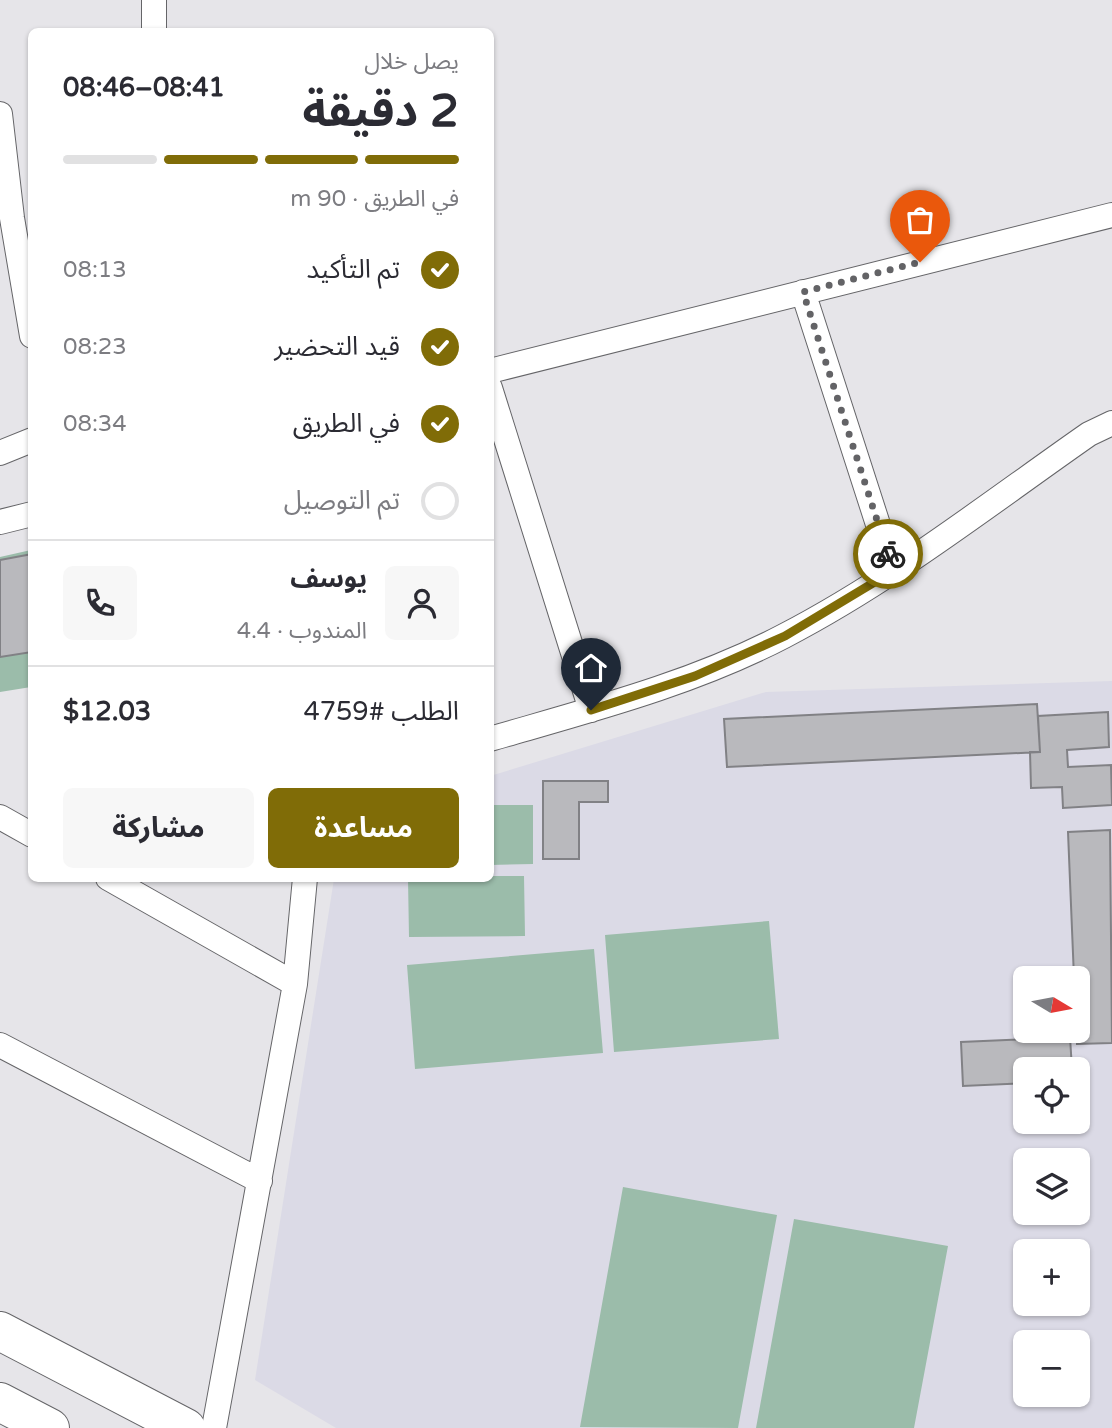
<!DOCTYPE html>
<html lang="ar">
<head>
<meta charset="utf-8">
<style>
	:root { --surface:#fff; --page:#f7f7f7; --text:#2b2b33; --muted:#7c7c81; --line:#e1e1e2; --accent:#806c07 }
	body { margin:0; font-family:"Varela Round","Noto Sans Arabic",sans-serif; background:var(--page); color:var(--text); direction:rtl; height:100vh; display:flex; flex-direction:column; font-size:26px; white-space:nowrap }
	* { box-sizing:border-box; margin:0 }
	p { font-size:23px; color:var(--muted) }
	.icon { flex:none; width:38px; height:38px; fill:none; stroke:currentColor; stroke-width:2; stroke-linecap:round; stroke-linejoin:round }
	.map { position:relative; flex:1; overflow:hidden; direction:ltr }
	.sheet { position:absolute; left:28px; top:28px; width:466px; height:854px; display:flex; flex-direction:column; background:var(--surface); border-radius:10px; box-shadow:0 2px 5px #0004; direction:rtl }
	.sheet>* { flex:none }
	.needle { width:46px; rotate:100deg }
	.tools { position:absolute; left:1013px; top:966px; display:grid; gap:14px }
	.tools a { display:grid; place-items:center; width:77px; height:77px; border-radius:10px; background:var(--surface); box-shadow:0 2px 5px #0004; font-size:35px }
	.pin { position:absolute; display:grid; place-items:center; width:60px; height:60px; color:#fff; margin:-72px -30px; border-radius:50% 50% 50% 0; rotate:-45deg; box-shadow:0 0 7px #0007 }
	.pin .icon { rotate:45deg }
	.courier { position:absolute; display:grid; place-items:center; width:70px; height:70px; margin:-35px; border:5px solid #806c07; border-radius:50%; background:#fff; color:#222; box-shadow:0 2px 9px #0007 }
	.overview em { font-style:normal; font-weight:700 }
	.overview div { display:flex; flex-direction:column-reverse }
	.overview { display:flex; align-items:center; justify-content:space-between; height:119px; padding:0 35px }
	h1 { font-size:46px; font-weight:700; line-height:52px }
	.bar { display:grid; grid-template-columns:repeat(4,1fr); gap:10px 7px; align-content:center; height:84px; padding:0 35px }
	.bar i { height:9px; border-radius:5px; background:var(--line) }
	.bar .current { background:var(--accent) }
	.bar p { grid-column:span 4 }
	.line { display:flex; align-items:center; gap:18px; padding:0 35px; border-top:2px solid var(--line) }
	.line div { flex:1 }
	.round { display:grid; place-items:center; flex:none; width:74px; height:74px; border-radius:10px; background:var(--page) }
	ol { padding:0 35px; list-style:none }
	li { display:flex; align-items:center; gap:21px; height:77px }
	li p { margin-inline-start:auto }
	li .icon { padding:7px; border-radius:50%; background:var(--accent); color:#fff; stroke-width:4 }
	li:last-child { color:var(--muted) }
	li i { width:38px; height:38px; border:4px solid var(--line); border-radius:50% }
	.primary-button { display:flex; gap:14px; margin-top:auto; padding:14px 35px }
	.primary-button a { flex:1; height:80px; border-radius:10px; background:var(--accent); color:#fff; font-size:28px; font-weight:700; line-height:80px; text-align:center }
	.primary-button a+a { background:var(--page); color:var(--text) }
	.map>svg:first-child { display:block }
	.built { fill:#dbdae6; fill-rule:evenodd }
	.green { fill:#9bbcaa }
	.building { fill:#b9b9bd; stroke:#818185; stroke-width:2 }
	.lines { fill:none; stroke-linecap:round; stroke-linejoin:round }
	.street-casing { stroke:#656568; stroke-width:26 }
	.primary-casing { stroke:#656568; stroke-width:40 }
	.street { stroke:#fff; stroke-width:24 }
	.primary { stroke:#fff; stroke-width:38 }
	.done { stroke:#636366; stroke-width:7; stroke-dasharray:0 12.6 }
	.route { stroke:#806c07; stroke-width:9 }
</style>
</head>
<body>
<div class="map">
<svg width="1112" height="1428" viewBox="0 0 1112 1428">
	<rect width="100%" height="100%" fill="#e6e5e9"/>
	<!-- built -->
	<path class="built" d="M1112,681V1428H336L255,1380L334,879L490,878V776L766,692ZM1026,978H1078V1031H1026ZM1026,1069H1078V1122H1026ZM1026,1160H1078V1213H1026ZM1026,1251H1078V1304H1026ZM1026,1342H1078V1395H1026Z"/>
	<!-- green -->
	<path class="green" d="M31,550V687L0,692V557Z
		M490,805H533V864L490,865Z
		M490,876H524L525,936L409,937L408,879Z
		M769,921L779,1039L614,1052L605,935Z
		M594,949L603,1053L415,1069L407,965Z
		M623,1187L777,1215L738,1428L580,1427Z
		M794,1219L948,1246L914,1428H756Z"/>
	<!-- building -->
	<path class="building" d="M32,554V652L0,657V560Z
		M1037,704L1040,752L727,767L724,719Z
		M1108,712L1109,747L1067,750L1068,767L1111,765L1112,805L1063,808L1062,787L1031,788L1030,752H1040L1038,716Z
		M543,781H608V802H579V859H543Z
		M1110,830L1112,1043L1077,1044L1078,978H1074L1068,832Z
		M1070,1037L1072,1069H1026V1083L963,1086L961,1042Z"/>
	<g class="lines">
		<defs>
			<path id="street" d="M154,0V32
				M0,114L12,218L32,336
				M803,292L893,571
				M490,371L1112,215
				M490,388L591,710
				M0,453L32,440
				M0,522L32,514
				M490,739C590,710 692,684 784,636C892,580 990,503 1089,434L1112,423
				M0,817L32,835
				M108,878L295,984
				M0,1045L260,1181
				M214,1428L295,984L305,878"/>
			<path id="primary" d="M0,1331L186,1428
				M0,1402L50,1428"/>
		</defs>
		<!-- street casing -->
		<use href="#street" class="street-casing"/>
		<!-- primary casing -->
		<use href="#primary" class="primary-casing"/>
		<!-- street -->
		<use href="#street" class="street"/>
		<!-- primary -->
		<use href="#primary" class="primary"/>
	</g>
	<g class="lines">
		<!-- done -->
		<path class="done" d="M888,554L803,292L920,262"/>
		<!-- route -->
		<path class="route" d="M591,710L695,676L785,636L893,571L888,554"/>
	</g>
</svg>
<div class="tools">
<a><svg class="needle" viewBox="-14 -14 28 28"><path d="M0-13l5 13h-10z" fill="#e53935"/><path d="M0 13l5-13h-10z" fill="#7c7c81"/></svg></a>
<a><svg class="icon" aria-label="locate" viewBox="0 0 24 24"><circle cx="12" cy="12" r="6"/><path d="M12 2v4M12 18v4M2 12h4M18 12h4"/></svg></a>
<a><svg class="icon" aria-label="layers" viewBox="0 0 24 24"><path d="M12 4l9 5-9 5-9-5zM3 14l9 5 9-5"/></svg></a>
<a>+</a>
<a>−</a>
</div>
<div class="pin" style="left:920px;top:262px;background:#ea580c"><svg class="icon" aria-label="bag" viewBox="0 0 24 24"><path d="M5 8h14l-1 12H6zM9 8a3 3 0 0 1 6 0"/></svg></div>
<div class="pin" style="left:591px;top:710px;background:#1f2937"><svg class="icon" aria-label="home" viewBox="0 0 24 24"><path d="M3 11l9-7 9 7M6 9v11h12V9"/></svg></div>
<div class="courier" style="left:888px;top:554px"><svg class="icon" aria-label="bike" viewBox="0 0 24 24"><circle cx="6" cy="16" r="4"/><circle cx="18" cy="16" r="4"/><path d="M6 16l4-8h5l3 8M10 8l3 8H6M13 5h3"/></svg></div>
<section class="sheet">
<div class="overview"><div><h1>2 دقيقة</h1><p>يصل خلال</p></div><em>08:41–08:46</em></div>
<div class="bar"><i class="current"></i><i class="current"></i><i class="current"></i><i></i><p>في الطريق · 90 m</p></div>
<ol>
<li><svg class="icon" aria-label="check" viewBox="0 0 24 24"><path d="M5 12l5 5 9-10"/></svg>تم التأكيد<p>08:13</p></li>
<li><svg class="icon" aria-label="check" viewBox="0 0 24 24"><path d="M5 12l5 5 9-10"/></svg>قيد التحضير<p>08:23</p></li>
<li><svg class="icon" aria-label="check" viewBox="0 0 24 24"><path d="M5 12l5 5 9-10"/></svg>في الطريق<p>08:34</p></li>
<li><i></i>تم التوصيل</li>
</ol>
<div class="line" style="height:126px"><a class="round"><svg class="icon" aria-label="person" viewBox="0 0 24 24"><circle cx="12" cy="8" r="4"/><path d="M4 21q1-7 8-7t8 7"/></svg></a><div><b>يوسف</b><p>المندوب · 4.4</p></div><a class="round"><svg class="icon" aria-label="phone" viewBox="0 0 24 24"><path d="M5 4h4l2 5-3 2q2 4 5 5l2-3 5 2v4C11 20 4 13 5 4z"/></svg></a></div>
<div class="line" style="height:91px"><div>الطلب #4759</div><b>$12.03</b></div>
<div class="primary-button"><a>مساعدة</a><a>مشاركة</a></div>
</section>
</div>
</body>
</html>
